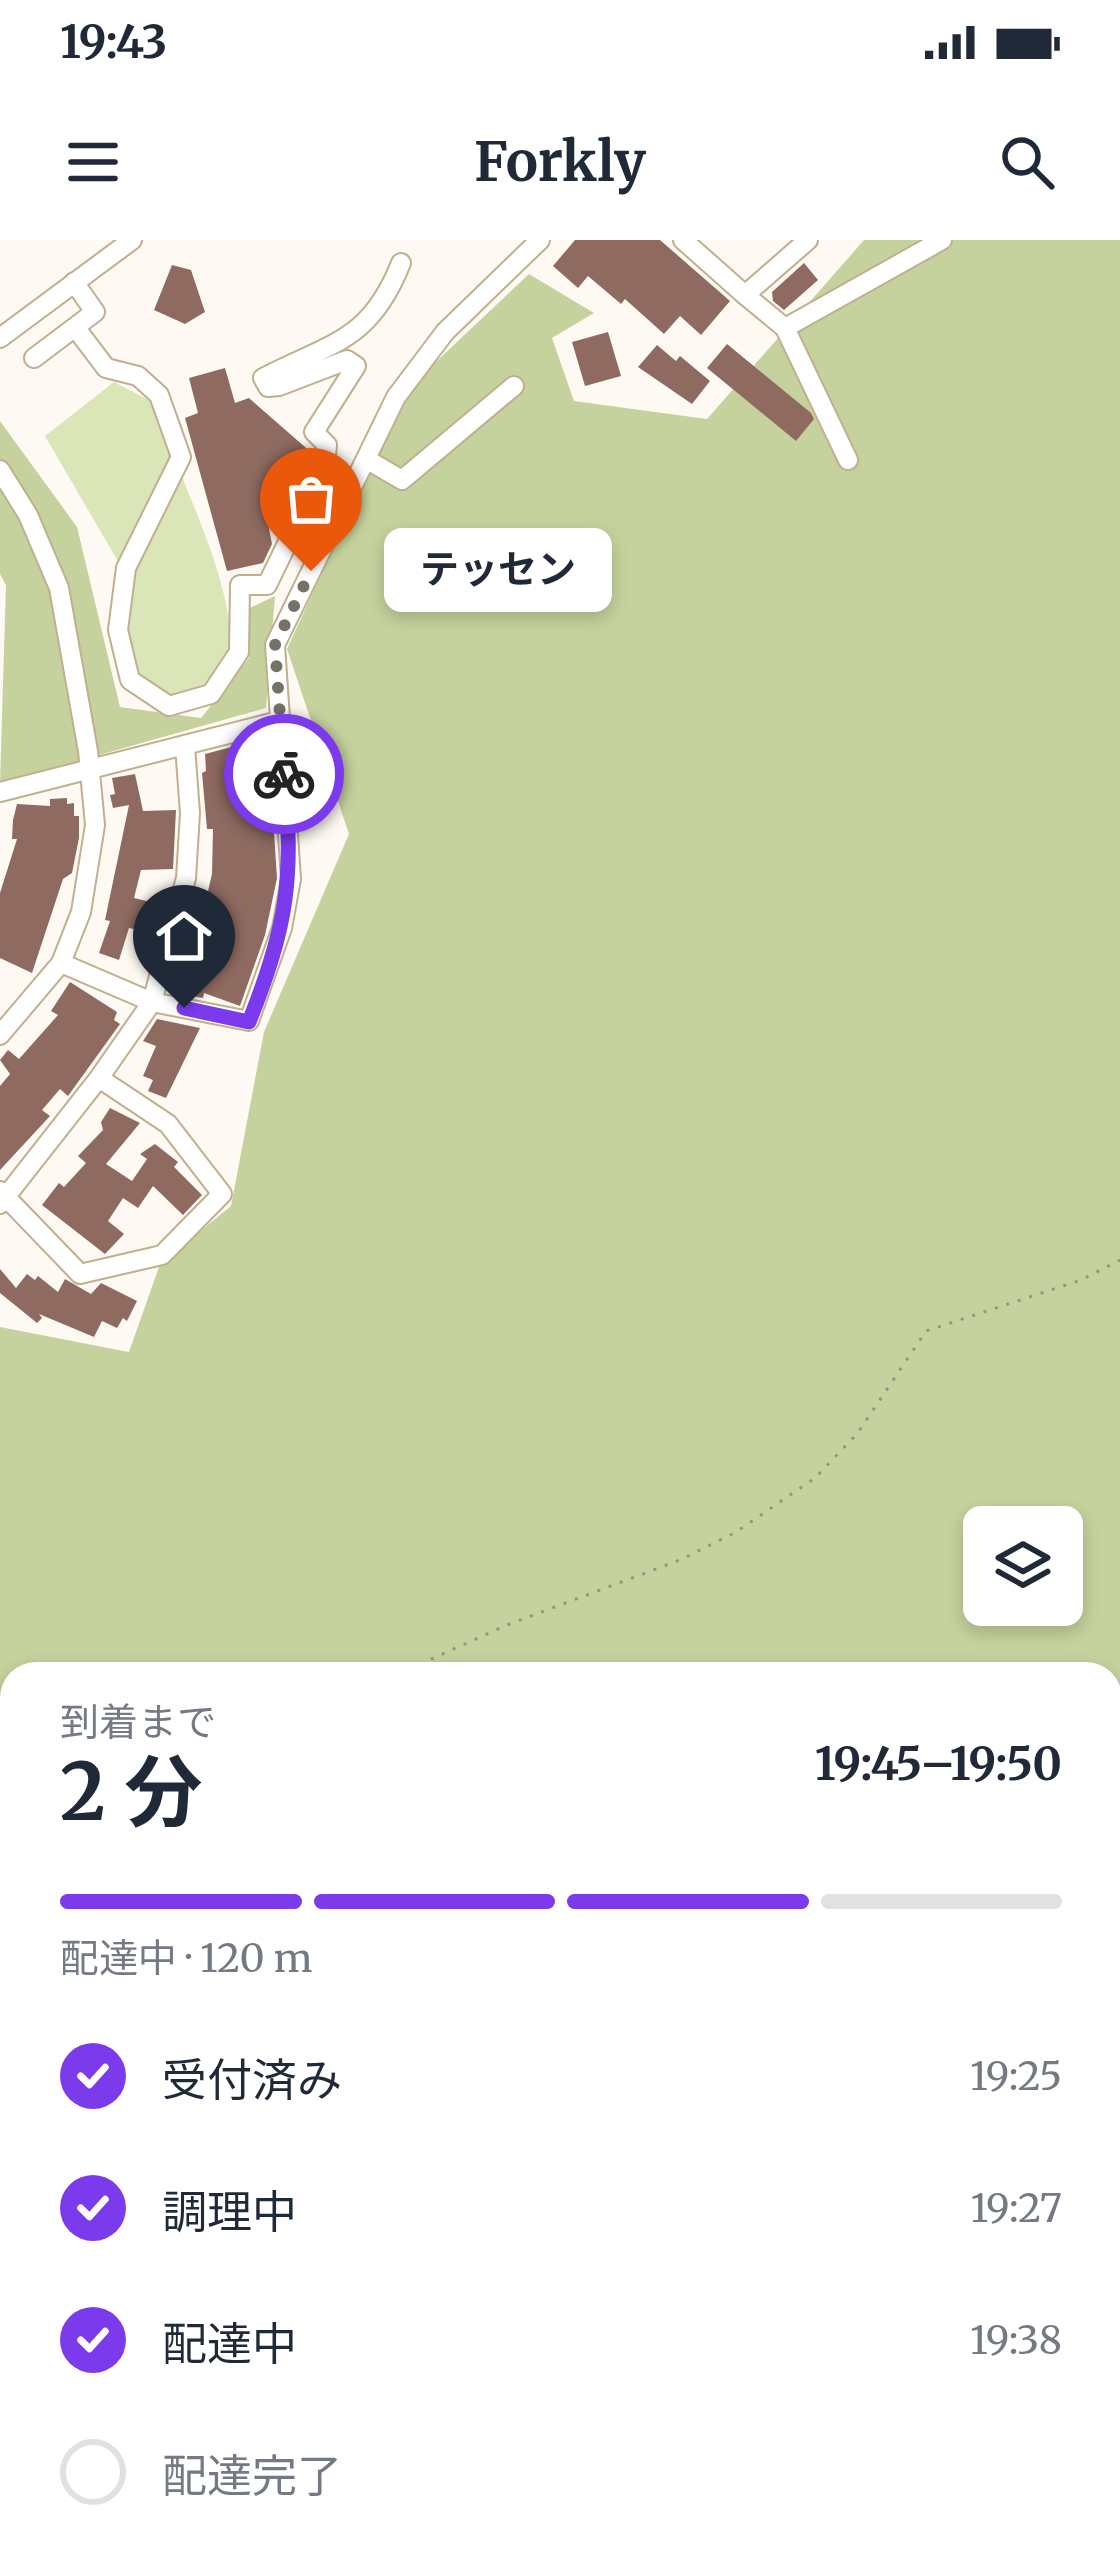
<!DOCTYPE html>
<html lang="ja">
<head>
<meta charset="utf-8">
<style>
	:root { --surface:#fff; --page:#f2f2f3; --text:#1f2937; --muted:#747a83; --line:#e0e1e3; --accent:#7c3aed }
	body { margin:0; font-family:Merriweather,"Noto Sans JP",serif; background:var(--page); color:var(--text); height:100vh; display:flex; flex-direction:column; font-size:45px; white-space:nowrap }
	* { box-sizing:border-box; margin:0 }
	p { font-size:39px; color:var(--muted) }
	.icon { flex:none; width:66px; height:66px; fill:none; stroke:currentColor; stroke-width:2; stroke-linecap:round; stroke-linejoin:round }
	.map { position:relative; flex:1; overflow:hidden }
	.details { position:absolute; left:0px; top:1422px; width:1122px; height:903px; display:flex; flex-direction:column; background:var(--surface); border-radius:36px 36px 0 0; box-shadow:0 6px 18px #0003 }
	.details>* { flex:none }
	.buttons { position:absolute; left:963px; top:1266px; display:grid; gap:24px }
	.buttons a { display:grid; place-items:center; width:120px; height:120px; border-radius:18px; background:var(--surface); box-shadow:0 6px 18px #0003; font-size:60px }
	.pin { position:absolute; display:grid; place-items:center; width:102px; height:102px; color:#fff; margin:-123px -51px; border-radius:50% 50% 50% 0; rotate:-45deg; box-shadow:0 0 12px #0007 }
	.pin .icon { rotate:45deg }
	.courier { position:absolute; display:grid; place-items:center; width:120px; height:120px; margin:-60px; border:9px solid #7c3aed; border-radius:50%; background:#fff; color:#222; box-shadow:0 3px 15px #0007 }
	.bubble { position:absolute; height:84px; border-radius:18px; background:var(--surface); box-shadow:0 6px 18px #0003; font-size:39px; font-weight:700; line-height:84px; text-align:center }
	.head em { font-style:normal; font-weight:700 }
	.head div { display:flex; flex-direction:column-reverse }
	.head { display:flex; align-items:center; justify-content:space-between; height:204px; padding:0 60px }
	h1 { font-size:78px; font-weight:700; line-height:90px }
	.bar { display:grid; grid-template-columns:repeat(4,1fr); gap:18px 12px; align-content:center; height:144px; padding:0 60px }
	.bar i { height:15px; border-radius:9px; background:var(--line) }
	.bar .on { background:var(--accent) }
	.bar p { grid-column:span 4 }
	ol { padding:0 60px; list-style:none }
	li { display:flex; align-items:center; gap:36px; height:132px }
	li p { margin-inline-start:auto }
	li .icon { padding:12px; border-radius:50%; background:var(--accent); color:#fff; stroke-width:4 }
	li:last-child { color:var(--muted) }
	li i { width:66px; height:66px; border:6px solid var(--line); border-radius:50% }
	.status { display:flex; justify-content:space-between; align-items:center; height:84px; padding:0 60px; background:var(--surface); direction:ltr }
	.status svg { height:33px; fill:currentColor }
	header { display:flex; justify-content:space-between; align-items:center; height:156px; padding:0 60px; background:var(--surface); font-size:54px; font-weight:700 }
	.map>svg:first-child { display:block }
	.green { fill:#dae5b8 }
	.forest { fill:#c6d29e; fill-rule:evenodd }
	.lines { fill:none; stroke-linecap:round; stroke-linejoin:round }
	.river { stroke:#a4dafa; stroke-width:33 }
	.building { fill:#8e6a60 }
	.minor-casing { stroke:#c1af8e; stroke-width:22 }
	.highway-casing { stroke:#b2766b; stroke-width:32 }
	.path { stroke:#979288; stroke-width:3; stroke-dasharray:3 9; stroke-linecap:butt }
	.minor { stroke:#fff; stroke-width:18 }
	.highway { stroke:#f9a096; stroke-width:27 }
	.done { stroke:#777267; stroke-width:12; stroke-dasharray:0 21.6 }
	.route { stroke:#7c3aed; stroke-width:15 }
</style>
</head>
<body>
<div class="status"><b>19:43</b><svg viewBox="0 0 49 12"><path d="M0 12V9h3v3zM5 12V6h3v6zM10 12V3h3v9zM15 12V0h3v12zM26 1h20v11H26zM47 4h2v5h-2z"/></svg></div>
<header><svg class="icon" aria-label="menu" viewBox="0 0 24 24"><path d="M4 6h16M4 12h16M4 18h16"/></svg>Forkly<svg class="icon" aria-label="search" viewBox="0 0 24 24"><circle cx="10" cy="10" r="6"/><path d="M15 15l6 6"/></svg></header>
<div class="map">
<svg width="1120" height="2324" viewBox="0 0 1120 2324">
	<rect width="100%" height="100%" fill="#fefaf3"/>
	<!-- green -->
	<path class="green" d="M114,142L156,164C179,246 241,348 230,429L187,462L163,463L127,429L119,323L45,196Z"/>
	<!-- forest -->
	<path class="forest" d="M864,0H1120V2324H0V1087L129,1112L160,1024L231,966L264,792L349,594L287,409L405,151L529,34L594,73L552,98L574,161L707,179ZM984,1287H1062V1365H984ZM12,1434H1110V2313H12Z
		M0,181L77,287L120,467L201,478L249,418L250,368L275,356L266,468L0,543L6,345L0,334Z"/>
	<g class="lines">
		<!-- river -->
		<path class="river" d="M1110,1681L1120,1679
			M0,1953L12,1951"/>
	</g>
	<!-- building -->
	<path class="building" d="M575,0H660L730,61L701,95L680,76L664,94L625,59L621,64L588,36L578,48L553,26Z
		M804,23L818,40L784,70L773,61L772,52Z
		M172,25L191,30L205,72L185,84L154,70Z
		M608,92L621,136L585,146L572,102Z
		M727,104L811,173L814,179L796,201L707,128Z
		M657,105L676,121L680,116L710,141L692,164L638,127Z
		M225,128L235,163L249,158L313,214L303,241L268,283L272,304L263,323L227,331L185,178L198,173L189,138Z
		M254,501H268L277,638L265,695L240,766L204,753L203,758L181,754L186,741L199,745L209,713L200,711L203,700L197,698L212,634L213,589H207L202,533L206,531L205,514Z
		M135,534L143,571L176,570L173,629L141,630L134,658L163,665L157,694L129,688L119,720L99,713L110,681L105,680L129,565L113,568L110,555L115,554L112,538Z
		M67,558V564L74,563V576H79V598L72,633L63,639L32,733L0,718V653L17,599H12L13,580L17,564L50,566V559Z
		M70,742L117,772L114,780L120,784L68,856L60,849L42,870L50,876L0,930V846L10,834L0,820L8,810L19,819L58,775L51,771Z
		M157,779L200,788L166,858L148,851L153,840L143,836L156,806L143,801Z
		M110,868L140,883L106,924L132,941L147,919L140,914L155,904L178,922L174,927L202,955L183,975L153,946L138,968L123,958L108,981L124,994L105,1014L42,965L59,943L64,947L86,923L78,916L103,890L101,882Z
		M0,1029L16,1048L27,1034L35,1040L38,1036L58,1052L65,1039L91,1054L101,1043L137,1061L127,1081L123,1078L117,1088L102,1081L94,1097L39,1074L42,1078L37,1083L0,1053Z"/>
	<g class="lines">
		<defs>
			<path id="minor" d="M683,0L745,55L808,0
				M745,55L785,88L848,220
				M75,87L106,128L138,136L159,155L181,217L126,328L118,390L130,440L169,466L211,454L239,412L240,345H267L325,226L327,205L314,192L356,126L347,120L279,146L268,147L263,138C333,102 370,101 401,23
				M785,88L942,0
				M0,98L132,0
				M34,118L95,72L74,42
				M366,219L402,240L514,146
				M0,230L28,275L59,348L88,511L95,585L81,672L61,723L0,795
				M0,552L279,481
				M61,723L152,762L249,781L282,688L291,639L275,405L396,157L445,92L540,0
				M0,951L80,1034L162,1015L222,954L168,884L99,838
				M0,964L99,838L152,762L186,638L190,573L185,506
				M0,1920L12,1915"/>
			<path id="highway" d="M0,2189L12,2199
				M150,2313L165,2324"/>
		</defs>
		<!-- minor casing -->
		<use href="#minor" class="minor-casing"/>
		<!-- highway casing -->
		<use href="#highway" class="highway-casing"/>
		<!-- path -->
		<path class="path" d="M398,1434L507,1385L680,1320L736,1292L815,1238L857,1194L926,1091L1081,1040L1120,1020
			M1110,1628L1120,1624
			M0,1675L12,1669
			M0,1836L12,1833
			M1110,2224L1120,2223
			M528,2324L558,2313"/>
		<!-- minor -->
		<use href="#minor" class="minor"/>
		<!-- highway -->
		<use href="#highway" class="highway"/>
	</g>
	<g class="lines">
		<!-- done -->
		<path class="done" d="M284,534L275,405L311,331"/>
		<!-- route -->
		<path class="route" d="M184,768L249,782C288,684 294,637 284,534"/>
	</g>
</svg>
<div class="buttons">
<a><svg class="icon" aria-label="layers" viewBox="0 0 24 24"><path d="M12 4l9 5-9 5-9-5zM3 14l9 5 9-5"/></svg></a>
</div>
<div class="pin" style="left:311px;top:331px;background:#ea580c"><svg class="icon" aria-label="bag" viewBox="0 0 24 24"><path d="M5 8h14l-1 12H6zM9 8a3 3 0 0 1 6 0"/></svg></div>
<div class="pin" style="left:184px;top:768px;background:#1f2937"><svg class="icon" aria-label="home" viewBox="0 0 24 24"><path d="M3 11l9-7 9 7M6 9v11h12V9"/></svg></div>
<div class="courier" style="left:284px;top:534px"><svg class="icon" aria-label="bike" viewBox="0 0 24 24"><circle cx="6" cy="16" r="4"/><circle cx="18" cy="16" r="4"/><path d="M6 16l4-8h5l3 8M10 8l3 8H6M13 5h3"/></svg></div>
<div class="bubble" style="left:384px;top:288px;width:228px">テッセン</div>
<section class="details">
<div class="head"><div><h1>2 分</h1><p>到着まで</p></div><em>19:45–19:50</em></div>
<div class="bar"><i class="on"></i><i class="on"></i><i class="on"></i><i></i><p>配達中 · 120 m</p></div>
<ol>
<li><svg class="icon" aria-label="check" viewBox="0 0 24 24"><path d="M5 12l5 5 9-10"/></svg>受付済み<p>19:25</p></li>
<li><svg class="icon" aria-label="check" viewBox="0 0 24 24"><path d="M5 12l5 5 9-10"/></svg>調理中<p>19:27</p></li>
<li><svg class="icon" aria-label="check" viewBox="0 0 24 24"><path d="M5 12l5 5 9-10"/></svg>配達中<p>19:38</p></li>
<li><i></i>配達完了</li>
</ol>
</section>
</div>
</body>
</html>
